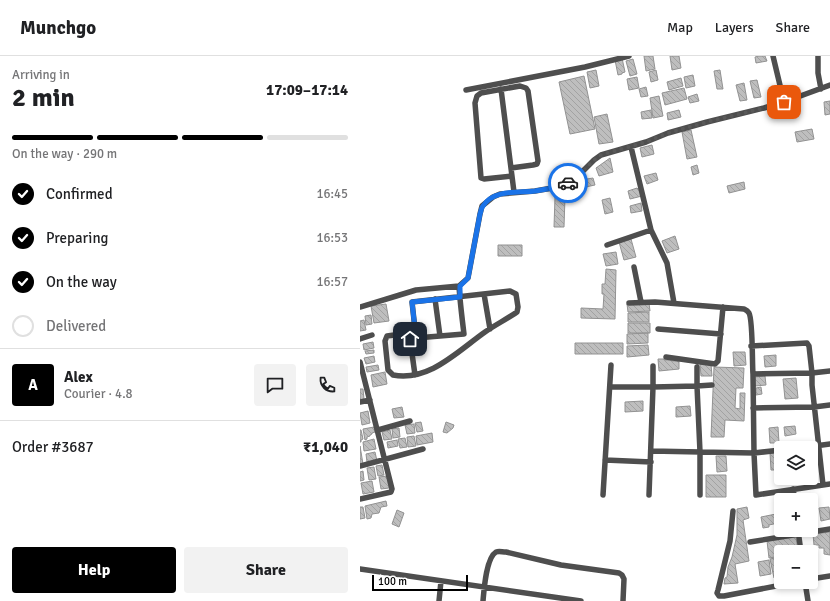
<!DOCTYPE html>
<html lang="en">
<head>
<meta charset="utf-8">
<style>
	:root { --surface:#fff; --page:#f2f2f2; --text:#202124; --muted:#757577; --line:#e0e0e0; --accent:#000 }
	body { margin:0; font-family:Signika,sans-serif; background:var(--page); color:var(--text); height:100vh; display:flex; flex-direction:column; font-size:15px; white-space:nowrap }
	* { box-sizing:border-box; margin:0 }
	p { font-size:13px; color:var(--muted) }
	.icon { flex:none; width:22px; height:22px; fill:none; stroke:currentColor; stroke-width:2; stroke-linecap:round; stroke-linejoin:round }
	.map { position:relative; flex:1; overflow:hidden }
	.drawer { display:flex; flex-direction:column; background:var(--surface); width:360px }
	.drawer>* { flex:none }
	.buttons { position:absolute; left:414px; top:385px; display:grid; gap:8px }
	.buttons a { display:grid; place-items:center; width:44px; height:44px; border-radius:4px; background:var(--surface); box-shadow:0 2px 6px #0003; font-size:20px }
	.scale { position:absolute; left:12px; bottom:10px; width:96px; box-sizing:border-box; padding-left:4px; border:2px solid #000; border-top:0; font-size:11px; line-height:14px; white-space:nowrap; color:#000; -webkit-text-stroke:3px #fff; paint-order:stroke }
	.pin { position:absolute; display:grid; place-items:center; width:34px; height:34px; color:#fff; margin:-17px; border-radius:8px; box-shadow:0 2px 6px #0006 }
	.courier { position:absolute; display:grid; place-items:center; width:40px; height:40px; margin:-20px; border:3px solid #1a73e8; border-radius:50%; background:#fff; color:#222; box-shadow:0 1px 5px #0007 }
	.head em { font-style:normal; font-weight:700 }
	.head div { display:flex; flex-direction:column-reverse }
	.head { display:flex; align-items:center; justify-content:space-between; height:68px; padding:0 12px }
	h1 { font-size:26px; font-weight:700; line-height:30px }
	.bar { display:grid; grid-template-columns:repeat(4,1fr); gap:6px 4px; align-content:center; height:48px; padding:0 12px }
	.bar i { height:5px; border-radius:3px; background:var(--line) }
	.bar .current { background:var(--accent) }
	.bar p { grid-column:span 4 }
	.line { display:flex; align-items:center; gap:10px; padding:0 12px; border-top:1px solid var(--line) }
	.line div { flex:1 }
	.round { display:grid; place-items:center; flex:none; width:42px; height:42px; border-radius:4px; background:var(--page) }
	ol { padding:0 12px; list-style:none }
	li { display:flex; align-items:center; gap:12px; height:44px }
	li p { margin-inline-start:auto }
	li .icon { padding:4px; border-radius:50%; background:var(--accent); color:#fff; stroke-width:4 }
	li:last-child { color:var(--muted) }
	li i { width:22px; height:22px; border:2px solid var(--line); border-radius:50% }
	.primary-button { display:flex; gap:8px; margin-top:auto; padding:8px 12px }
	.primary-button a { flex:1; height:46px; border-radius:4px; background:var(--accent); color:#fff; font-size:16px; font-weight:700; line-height:46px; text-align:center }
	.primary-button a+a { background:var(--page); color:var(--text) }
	header { display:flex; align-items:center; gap:24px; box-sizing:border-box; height:56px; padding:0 20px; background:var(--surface); border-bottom:1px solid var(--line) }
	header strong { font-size:19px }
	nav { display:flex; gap:22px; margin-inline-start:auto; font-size:14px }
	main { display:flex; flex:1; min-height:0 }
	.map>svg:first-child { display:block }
	.building { fill:url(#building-back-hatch); stroke:#929292 }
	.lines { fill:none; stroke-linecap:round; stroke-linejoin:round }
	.street { stroke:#4e4e4e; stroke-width:5.5 }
	.done { stroke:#595959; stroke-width:4; stroke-dasharray:0 7.2 }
	.route { stroke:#1a73e8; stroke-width:5 }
</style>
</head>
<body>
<header>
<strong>Munchgo</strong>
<nav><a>Map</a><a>Layers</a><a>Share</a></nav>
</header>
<main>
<section class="drawer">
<div class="head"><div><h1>2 min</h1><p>Arriving in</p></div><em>17:09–17:14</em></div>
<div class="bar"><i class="current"></i><i class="current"></i><i class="current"></i><i></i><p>On the way · 290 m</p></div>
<ol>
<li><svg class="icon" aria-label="check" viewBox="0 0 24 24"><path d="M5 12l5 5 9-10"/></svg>Confirmed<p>16:45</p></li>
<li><svg class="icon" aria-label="check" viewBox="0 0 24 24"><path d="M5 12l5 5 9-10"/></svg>Preparing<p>16:53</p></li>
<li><svg class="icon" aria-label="check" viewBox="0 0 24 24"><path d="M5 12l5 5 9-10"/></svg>On the way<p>16:57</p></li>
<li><i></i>Delivered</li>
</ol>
<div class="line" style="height:72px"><b class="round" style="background:var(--accent);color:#fff">A</b><div><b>Alex</b><p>Courier · 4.8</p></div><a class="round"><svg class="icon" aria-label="chat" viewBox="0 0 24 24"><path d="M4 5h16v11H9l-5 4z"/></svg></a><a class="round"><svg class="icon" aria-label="phone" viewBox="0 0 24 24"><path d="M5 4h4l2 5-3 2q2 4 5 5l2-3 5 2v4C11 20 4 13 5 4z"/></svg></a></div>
<div class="line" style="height:52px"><div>Order #3687</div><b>₹1,040</b></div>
<div class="primary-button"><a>Help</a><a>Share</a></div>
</section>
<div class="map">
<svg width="470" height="545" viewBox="0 0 470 545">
	<defs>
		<pattern id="building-back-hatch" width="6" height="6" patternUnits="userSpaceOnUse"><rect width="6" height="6" fill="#bebebe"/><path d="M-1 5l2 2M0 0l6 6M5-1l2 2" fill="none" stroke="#a2a2a2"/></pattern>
	</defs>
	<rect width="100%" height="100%" fill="#fff"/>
	<!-- building -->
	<path class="building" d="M284,0H293L295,13L286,15Z
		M310,0H319L321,12L312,14Z
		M399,0H405L407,5L396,7L395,1Z
		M262,2L265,16L262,17V18L258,19L255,4Z
		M273,3L277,18L270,20L266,5Z
		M236,14L239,30L230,32L227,16Z
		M296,14L298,24L291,26L289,16Z
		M360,14L363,33H357L354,15Z
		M333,19L335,30L326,32L324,21Z
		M224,20L235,73L210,78L199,26Z
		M277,21L279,32L269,34L267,23Z
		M321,22L323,30L309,34L307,26Z
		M397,24L401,41L394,42L390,25Z
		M384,27L387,44L380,45L376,29Z
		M286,31L288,40L281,41L279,33Z
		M324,32L327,43L305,49L302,37Z
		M337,38L339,45L330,47L328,41Z
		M299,40L303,60L293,62L290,42Z
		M470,45V58L465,59L464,46Z
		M291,54L292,62L282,63L281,56Z
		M319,54L321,61L308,64L307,57Z
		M247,58L253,86L239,88L234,61Z
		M452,73L454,83L437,86L435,76Z
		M331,74L337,101L327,103L322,76Z
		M292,89L294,98L282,101L280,92Z
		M250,102L253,116L239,120L236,112Z
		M337,109L339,117L333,119L331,111Z
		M296,117L298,124L287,128L284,120Z
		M233,122L235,129L216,133L215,125Z
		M384,126L385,133L369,137L367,130Z
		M277,132L278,133H280L282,140L270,143L268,135Z
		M195,141H205L204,171H194Z
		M250,142L253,156L245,158L242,144Z
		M281,147L282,155L271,157L270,150Z
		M315,180L319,193L307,197L302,185Z
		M271,183L276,201L264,204L259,186Z
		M138,189H162V200H138Z
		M256,196L258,208L246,210L243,198Z
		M246,213L256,214L255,263L221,262V252L243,253L244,238H242V228H245Z
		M289,247L290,255L268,256L267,248Z
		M26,248L29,265L14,267L11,250Z
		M289,256V266H268V257Z
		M11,259L12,268L6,269L5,260Z
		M4,264L6,274L0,275V265Z
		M268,267H290V277H268Z
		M288,277V287L267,288V278Z
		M13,286L14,292L4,294L3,288Z
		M215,287H263V298H215Z
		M288,289L289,299L267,301V290Z
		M14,294V297L6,298L5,295Z
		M373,296H385L386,309L374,310Z
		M416,299V310L405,311L404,300Z
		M14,300L15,306L6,308L4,302Z
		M298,303H305V304H312V305H319V313L299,315Z
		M340,308H351L352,320H341Z
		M18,309L19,314L7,316L6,311Z
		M354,311L384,312L383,332H376L375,352L380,353V337H385L384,365L365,364L364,381H351Z
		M25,316L27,328L13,331L11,319Z
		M405,320L406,329L395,330L394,321Z
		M436,322L438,342L425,343L423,323Z
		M401,331L402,338L396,339V332Z
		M0,333H3L4,343L0,344Z
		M283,345V355L265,356V346Z
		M330,350L331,360L316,361V351Z
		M42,351L44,361L34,362L32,353Z
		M8,355L10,367L2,369L0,357Z
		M61,366L63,375L57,376L55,367Z
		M86,366L94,369L93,372L87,377L83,376Z
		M54,368L55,377L47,378L45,369Z
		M435,370L436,378L425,380L424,371Z
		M14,371L15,376L12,377V378L10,379V380L7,381V383L5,384L3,373Z
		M418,371L419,387H410L409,372Z
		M39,372L40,381L33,382L32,373Z
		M0,374H1L3,383L1,384V386H0Z
		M30,374L32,383L24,384L22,376Z
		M72,377L73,386L57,389L56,380Z
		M54,380L56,390L48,391L47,381Z
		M45,382L47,391L40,392L38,383Z
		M14,383L16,393L4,395L3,386Z
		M37,384L38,390L28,392L27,386Z
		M0,390L3,408H0Z
		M15,396L17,405L7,406L6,398Z
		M420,396V414H411L410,397Z
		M356,400H366L367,415L357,416Z
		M22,409L24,419L18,420L16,410Z
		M14,411L16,423L9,424L7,412Z
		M3,415L4,424L0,425V416Z
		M346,419H366V441H346Z
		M27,420L29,432L21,433L19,421Z
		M12,425L14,436L3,438L1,427Z
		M26,445L27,450L21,451L19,457L12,458L11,462L7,463L5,450Z
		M0,451H3L5,462L0,463Z
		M387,451L389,462L383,464L389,505L375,508L378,527L364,528L365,522L367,521L368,511L372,501L377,479V453Z
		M469,451L470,463L461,465L459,452Z
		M37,454L44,457L39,471L32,468Z
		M416,458L418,467L409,469V471L403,472L401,461Z
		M470,476V499L464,498V492H459V489H454L453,478Z
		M436,481L438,496H421V500L409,502L407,485Z
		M420,501L421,521L414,522L410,503Z
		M409,504L411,518L400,520L398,506Z"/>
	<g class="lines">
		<!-- street -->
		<path class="street" d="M413,0L424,46
			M458,0V17L461,33
			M141,33L154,136
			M106,34L225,11L269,0
			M271,91L291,174L307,207L314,247
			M151,112L173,109L177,108L178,105L168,35L166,32L160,30L121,37L117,40L115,47L121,122L124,123L152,120
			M247,189L291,174
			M274,211L281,246
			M124,238L130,273
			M75,243L80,280
			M269,247L295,246L384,253C386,254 387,254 389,257C393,264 392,307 393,318L452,317L449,290L447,287L391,290
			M0,251L56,234L99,230L108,222L120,158L122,150L133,141L140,138L175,135L198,131L207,128L215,123L234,104L241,99L286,86L308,77L347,66L404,52L424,46L470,29
			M298,273L361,278
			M56,282L50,283L49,277L27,280L25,285L28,314L33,319C69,326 98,295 125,276C135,269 147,263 157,256L158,251L156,238L150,235L52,246L56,282L104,278C102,262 100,246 99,230
			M0,283L12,279
			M50,283L55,319
			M306,301L355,308L358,305L363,251
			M0,306L32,433L31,436L0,443
			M337,311V330L352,329
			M393,318L394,397L396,439L470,428
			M250,331H293V310
			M0,346L10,344
			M393,352L454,351L470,349
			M18,374L50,365
			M440,392L470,388
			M291,395L340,396V439
			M245,404L291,406
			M0,410L63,393
			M463,429L452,329V317L470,315
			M433,433L435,444
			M243,439L251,309
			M289,439L293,331L337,330L340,396L394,397L421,394
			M373,455L370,485L358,534L357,537L359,540H364L437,526
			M438,474L441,496
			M390,486L470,473
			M0,513L221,545
			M451,523L470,520
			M445,526L448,545
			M79,545L81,525
			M123,545C124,534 126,502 136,496C139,495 142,496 146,496L201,509L259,517L262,519L264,523L263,545"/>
	</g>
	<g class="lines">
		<!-- done -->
		<path class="done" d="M208,127L215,123L234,104L241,99L286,86L308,77L347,66L404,52L424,46"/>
		<!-- route -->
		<path class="route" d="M50,283L56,282L52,246L100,241V230L108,222L120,158C121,156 121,152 123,150C134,133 158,137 175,135C186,133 199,132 208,127"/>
	</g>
</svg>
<div class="buttons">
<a><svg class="icon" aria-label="layers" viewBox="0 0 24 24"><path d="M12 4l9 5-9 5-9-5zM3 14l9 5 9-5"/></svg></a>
<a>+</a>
<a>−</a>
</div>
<div class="scale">100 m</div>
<div class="pin" style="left:424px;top:46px;background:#ea580c"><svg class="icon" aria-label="bag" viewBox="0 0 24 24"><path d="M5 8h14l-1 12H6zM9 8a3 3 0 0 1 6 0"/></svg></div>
<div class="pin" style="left:50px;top:283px;background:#1f2937"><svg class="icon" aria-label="home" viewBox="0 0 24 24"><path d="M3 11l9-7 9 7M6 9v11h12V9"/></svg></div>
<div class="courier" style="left:208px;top:127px"><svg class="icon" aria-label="car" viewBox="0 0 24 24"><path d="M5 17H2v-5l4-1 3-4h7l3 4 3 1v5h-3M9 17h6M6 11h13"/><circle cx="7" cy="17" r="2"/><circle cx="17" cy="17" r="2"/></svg></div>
</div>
</main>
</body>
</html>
